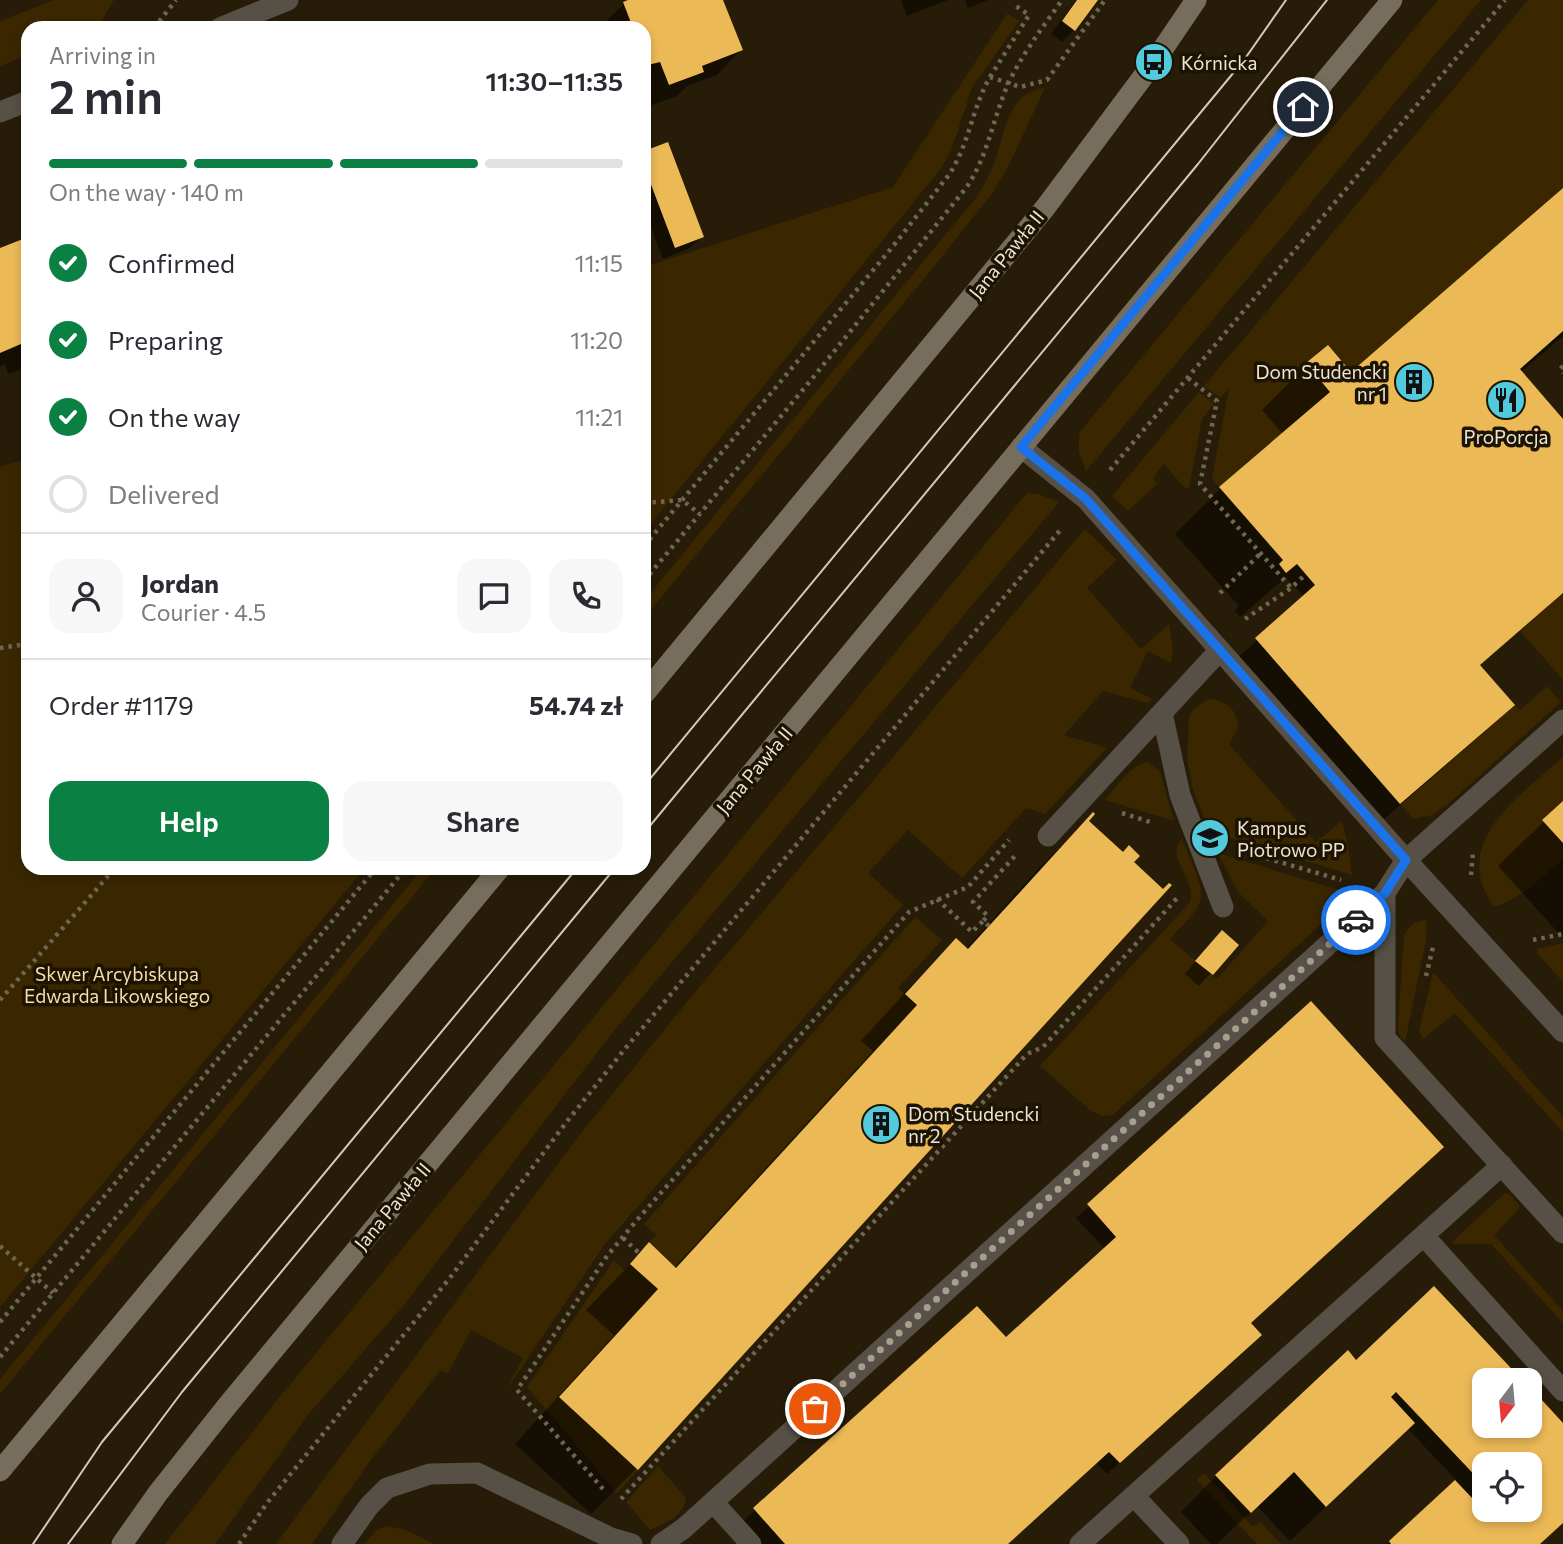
<!DOCTYPE html>
<html lang="en">
<head>
<meta charset="utf-8">
<style>
	:root { --surface:#fff; --page:#f7f7f7; --text:#2b2b33; --muted:#7c7c81; --line:#e1e1e2; --accent:#0b8043 }
	body { margin:0; font-family:Commissioner,sans-serif; background:var(--page); color:var(--text); height:100vh; display:flex; flex-direction:column; font-size:26px; white-space:nowrap }
	* { box-sizing:border-box; margin:0 }
	p { font-size:23px; color:var(--muted) }
	.icon { flex:none; width:38px; height:38px; fill:none; stroke:currentColor; stroke-width:2; stroke-linecap:round; stroke-linejoin:round }
	.map { position:relative; flex:1; overflow:hidden }
	.side { position:absolute; left:21px; top:21px; width:630px; height:854px; display:flex; flex-direction:column; background:var(--surface); border-radius:21px; box-shadow:0 4px 10px #0003 }
	.side>* { flex:none }
	.needle { width:46px; rotate:196deg }
	.fabs { position:absolute; left:1472px; top:1368px; display:grid; gap:14px }
	.fabs a { display:grid; place-items:center; width:70px; height:70px; border-radius:14px; background:var(--surface); box-shadow:0 4px 10px #0003; font-size:35px }
	.pin { position:absolute; display:grid; place-items:center; width:60px; height:60px; color:#fff; margin:-30px; border:4px solid #fff; border-radius:50%; box-shadow:0 2px 7px #0007 }
	.courier { position:absolute; display:grid; place-items:center; width:70px; height:70px; margin:-35px; border:5px solid #1a73e8; border-radius:50%; background:#fff; color:#222; box-shadow:0 2px 9px #0007 }
	.overview em { font-style:normal; font-weight:600 }
	.overview div { display:flex; flex-direction:column-reverse }
	.overview { display:flex; align-items:center; justify-content:space-between; height:119px; padding:0 28px }
	h1 { font-size:46px; font-weight:600; line-height:52px }
	.bar { display:grid; grid-template-columns:repeat(4,1fr); gap:10px 7px; align-content:center; height:84px; padding:0 28px }
	.bar i { height:9px; border-radius:5px; background:var(--line) }
	.bar .current { background:var(--accent) }
	.bar p { grid-column:span 4 }
	.line { display:flex; align-items:center; gap:18px; padding:0 28px; border-top:2px solid var(--line) }
	.line div { flex:1 }
	.round { display:grid; place-items:center; flex:none; width:74px; height:74px; border-radius:21px; background:var(--page) }
	ol { padding:0 28px; list-style:none }
	li { display:flex; align-items:center; gap:21px; height:77px }
	li p { margin-inline-start:auto }
	li .icon { padding:7px; border-radius:50%; background:var(--accent); color:#fff; stroke-width:4 }
	li:last-child { color:var(--muted) }
	li i { width:38px; height:38px; border:4px solid var(--line); border-radius:50% }
	.primary-button { display:flex; gap:14px; margin-top:auto; padding:14px 28px }
	.primary-button a { flex:1; height:80px; border-radius:21px; background:var(--accent); color:#fff; font-size:28px; font-weight:600; line-height:80px; text-align:center }
	.primary-button a+a { background:var(--page); color:var(--text) }
	.map>svg:first-child { display:block }
	.green { fill:#3a2700 }
	.shadow { fill:#0007; fill-rule:evenodd }
	.building { fill:#ecb957 }
	.lines { fill:none; stroke-linecap:round; stroke-linejoin:round }
	.path { stroke:#6e6552; stroke-width:4.5; stroke-dasharray:3.5 5; stroke-linecap:butt }
	.service { stroke:#565047; stroke-width:21 }
	.minor { stroke:#565047; stroke-width:21 }
	.secondary { stroke:#766d5d; stroke-width:21 }
	.tram { stroke:#d2cabc; stroke-width:2 }
	.done { stroke:#a69e8e; stroke-width:7; stroke-dasharray:0 12.6 }
	.route { stroke:#1a73e8; stroke-width:9 }
	.labels { text-anchor:middle; dominant-baseline:central; stroke-width:7; stroke-linejoin:round; paint-order:stroke }
	.poi-label { font-size:19px; fill:#ebe4d7; stroke:#1d1301; text-anchor:start }
	.street-label { font-size:19px; fill:#ebe4d7; stroke:#1d1301 }
	.park-label { font-size:19px; fill:#f6ddb1; stroke:#1d1301 }
</style>
</head>
<body>
<div class="map">
<svg width="1563" height="1544" viewBox="0 0 1563 1544">
	<rect width="100%" height="100%" fill="#271c07"/>
	<!-- green -->
	<path class="green" d="M54,0H114L97,28H28V55L0,66V21Z
		M1438,0H1481L1086,471L1079,452V433Z
		M1528,0H1563V188L1351,372L1328,345L1307,363L1330,392L1219,487L1212,478L1229,388L1220,398L1204,386Z
		M1007,14L1019,21L972,88L951,151L940,170L644,532V267L893,187Z
		M1045,88L1007,169L993,192L932,269L644,618V601L978,195C983,186 989,176 993,166C1005,136 1006,92 1045,88Z
		M1199,392L1214,404L1202,419L1189,488L1184,487L1164,464L1153,478L1157,484L1128,511L1112,496Z
		M28,458V868H365L0,1307V467Z
		M1027,493L1038,494L1059,502L609,1037L404,1305L308,1415L215,1544H165L282,1394Z
		M1085,529L1117,560L1087,588L1141,649L1169,624L1173,648L1171,663L1148,651L1130,688L1152,699L1148,703L1103,691L1064,735L1107,748L1045,814L1026,808L962,878L908,830L868,873L903,905L605,1244L505,1392L523,1358L471,1330L448,1373L440,1371L370,1461L312,1544H276L580,1134L700,986Z
		M1563,593V680L1520,631Z
		M1547,686L1561,702L1447,805L1432,815L1413,819L1400,804L1515,705L1520,710Z
		M1209,699C1228,701 1237,709 1238,728L1229,744L1316,842L1342,821L1348,845L1352,875L1210,832L1193,790L1187,759L1189,718L1193,709Z
		M1563,757V801L1542,820L1563,843V859C1541,878 1522,898 1494,907C1448,842 1520,796 1563,757Z
		M1148,762L1160,772L1174,821L1105,800C1116,787 1131,764 1148,762Z
		M1182,839C1187,853 1204,885 1201,898C1198,913 1179,928 1170,939L1217,979L1268,921L1238,892L1218,853L1349,893L1344,903L1113,1115L1102,1116L1091,1111L1040,1066L1190,902C1198,882 1164,855 1182,839Z
		M423,868H436L0,1394V1379Z
		M915,917L942,940L898,988L917,1005L676,1268L649,1242L656,1235L644,1224Z
		M1427,920L1426,940L1405,1042L1399,1034L1398,1025L1404,935C1410,924 1415,921 1427,920Z
		M1563,943V982L1537,953L1538,949Z
		M1433,972L1563,1117V1132L1455,1013L1423,1039L1419,1031Z
		M1505,1193L1509,1194L1519,1204V1209L1494,1235L1563,1311V1323L1491,1244H1453L1454,1240Z
		M614,1260L624,1270L630,1264L658,1289L559,1397L638,1470L617,1493L527,1387Z
		M658,1466L686,1498C682,1518 667,1522 650,1530L626,1502Z
		M1204,1473L1253,1527L1260,1522L1281,1544H1257L1197,1480Z
		M387,1526L406,1530L434,1544H364L378,1529Z"/>
	<!-- shadow -->
	<path class="shadow" d="M633,0H721L741,50L717,75L687,86L677,96L644,108V28H599L624,4Z
		M901,0H948L907,16Z
		M965,0H988L968,8Z
		M1076,0H1096L1074,30L1062,42L1051,34Z
		M644,152L702,236L690,248L663,259L644,209Z
		M1563,190V336L1520,373L1563,422V593L1478,666L1512,705L1488,729L1375,827L1232,663L1304,597L1286,577L1240,617L1235,611L1239,606L1175,534L1221,488L1283,434L1262,410L1307,365L1351,374Z
		M28,238V367L8,374L5,364L0,366V250Z
		M1563,803V938L1498,866Z
		M1087,821L1163,891L1170,886L636,1469L591,1514L515,1444L614,1335L586,1310L649,1245L674,1268L873,1051L861,1041L911,986L956,940L966,949L1041,866Z
		M1210,944L1236,945L1199,986L1185,974Z
		M1311,1003L1249,1323L1248,1347L1107,1474L1096,1463L1007,1544H762L742,1522L977,1308L1005,1340L1105,1249L1076,1218Z
		M1356,1362L1484,1381V1426H1530V1390L1563,1426V1521L1538,1544H1388L1457,1481L1408,1429L1290,1541L1257,1506L1217,1544H1211L1181,1512L1216,1476ZM1484,1465H1530V1510H1484Z"/>
	<!-- building -->
	<path class="building" d="M628,0H723L743,50L702,66L704,72L669,85L660,62L644,66V28H633L623,2Z
		M1077,0H1098L1075,31L1062,21Z
		M668,142L704,237L675,248L644,166V151Z
		M1563,188V331L1520,369L1563,419V593L1480,665L1515,705L1400,804L1255,638L1315,585L1297,564L1286,573L1279,564L1283,560L1219,487L1330,392L1306,363L1328,345L1351,372Z
		M28,237V341L0,353V248Z
		M1563,801V843L1542,820Z
		M1093,812L1095,814L1089,821L1123,852L1129,845L1140,856L1134,862L1163,889L1169,883L1172,885L638,1470L559,1397L658,1289L630,1264L649,1242L676,1268L917,1005L905,994L956,938L968,949Z
		M1222,930L1239,945L1213,975L1195,961Z
		M1311,1001L1444,1147L1251,1323L1262,1335L1120,1463L1109,1452L1008,1544H785L753,1508L977,1306L1006,1337L1116,1237L1087,1204Z
		M1434,1286L1523,1381H1484V1426H1530V1387L1563,1423V1523L1540,1544H1391L1389,1541L1455,1480L1473,1499L1484,1488V1510H1530V1465H1484V1485L1396,1392L1391,1397L1415,1423L1326,1507L1294,1472L1251,1513L1215,1475L1348,1350L1356,1360Z"/>
	<g class="lines">
		<!-- path -->
		<path class="path" d="M154,28L176,0
			M990,77L1029,15L1013,4
			M1563,366L1560,369L1563,373
			M1188,378L1217,401L1200,484L1291,588
			M1110,470L1505,0
			M644,503L682,500L700,514
			M644,546L894,245L948,176C969,146 972,108 990,77L1020,87L1047,80L1105,0
			M644,581L811,380L966,188C988,157 993,117 1009,82C1023,53 1043,27 1062,0
			M1220,593L1260,554
			M1245,619L1291,588L1306,574
			M0,648L28,644
			M1122,813L1150,822
			M1242,851L1341,880
			M1471,875L1473,852
			M937,899L972,932L983,921
			M989,926L983,921L988,916L973,902L1015,856
			M1533,940L1563,934
			M1426,976L1433,947
			M0,1000L115,868
			M623,1238L639,1253
			M0,1246L53,1293
			M0,1322L376,868
			M0,1357L406,868
			M603,1489L517,1390L607,1256L637,1220L909,912L968,887L1009,840
			M621,1499L1027,1054L1043,1047L1178,897
			M239,1544L267,1503L449,1279L565,1124L624,1050L1062,528"/>
		<!-- service -->
		<path class="service" d="M1021,447L1086,499L1406,860L1563,1032
			M1162,713L1180,795L1223,907
			M1048,836L1220,650
			M1385,893V1038L1563,1233
			M1424,1236L1563,1391
			M1134,1496L1179,1544
			M713,1502L751,1544
			M342,1544L369,1506L387,1488L430,1474L477,1473L611,1538L632,1544
			M661,1544L683,1529L713,1502L1385,893L1406,860L1563,720
			M1080,1544L1502,1165"/>
		<!-- minor -->
		<path class="minor" d="M220,28L288,0
			M0,112L28,101"/>
		<!-- secondary -->
		<path class="secondary" d="M644,694L1045,208L1154,62L1196,0
			M0,1471L500,868
			M122,1544L158,1493L227,1406L1392,0"/>
		<!-- tram -->
		<path class="tram" d="M644,786L1244,60L1286,0
			M644,833L1198,164L1327,0
			M33,1544L102,1442L577,868
			M68,1544L182,1392L615,868"/>
	</g>
	<g class="lines">
		<!-- done -->
		<path class="done" d="M815,1409L1356,920"/>
		<!-- route -->
		<path class="route" d="M1303,107L1021,447L1086,499L1406,860L1385,893L1356,920"/>
	</g>
	<!-- icons -->
	<defs>
		<symbol id="bus-disc" viewBox="-11 -11 22 22"><circle r="9.5" fill="#53cadc" stroke="#1d1301"/><path d="M-5-6H5V4H4V6H2V4H-2V6H-4V4H-5ZM-3.5-4V0h7V-4ZM-3.5 1.2v1.5H-2V1.2ZM2 1.2v1.5H3.5V1.2Z" fill="#111"/></symbol>
		<symbol id="building-disc" viewBox="-11 -11 22 22"><circle r="9.5" fill="#53cadc" stroke="#1d1301"/><path d="M-4-6H4V6H1V3H-1V6H-4ZM-2.5-4.3h1.7v1.8h-1.7ZM.8-4.3h1.7v1.8H.8ZM-2.5-1h1.7V.8h-1.7ZM.8-1h1.7V.8H.8Z" fill="#111"/></symbol>
		<symbol id="restaurant-disc" viewBox="-11 -11 22 22"><circle r="9.5" fill="#53cadc" stroke="#1d1301"/><path d="M-5-6h1v4h1v-4h1v4h1v-4h1v5L-1.5 .5V6h-2V.5L-5-1ZM5-6V6H3V1.5H1.5Q1.5-4 5-6Z" fill="#111"/></symbol>
		<symbol id="university-disc" viewBox="-11 -11 22 22"><circle r="9.5" fill="#53cadc" stroke="#1d1301"/><path d="M0-5L7-2L0 1L-7-2ZM-4 1L0 2.5L4 1V4Q0 6-4 4Z" fill="#111"/></symbol>
	</defs>
	<g fill-rule="evenodd">
		<use href="#bus-disc" x="1132" y="40" width="44" height="44"/>
		<use href="#building-disc" x="1392" y="360" width="44" height="44"/>
		<use href="#restaurant-disc" x="1484" y="378" width="44" height="44"/>
		<use href="#university-disc" x="1188" y="816" width="44" height="44"/>
		<use href="#building-disc" x="859" y="1102" width="44" height="44"/>
	</g>
	<g class="labels">
		<!-- poi labels -->
		<g class="poi-label">
			<text x="1181" y="62">Kórnicka</text>
			<text x="1387" y="371" text-anchor="end">Dom Studencki<tspan x="1387" dy="22">nr 1</tspan></text>
			<text x="1506" y="436" text-anchor="middle">ProPorcja</text>
			<text x="1237" y="827">Kampus<tspan x="1237" dy="22">Piotrowo PP</tspan></text>
			<text x="908" y="1113">Dom Studencki<tspan x="908" dy="22">nr 2</tspan></text>
		</g>
		<!-- street labels -->
		<g class="street-label">
			<text transform="translate(1006 254) rotate(-51)">Jana Pawła II</text>
			<text transform="translate(754 770) rotate(-50)">Jana Pawła II</text>
			<text transform="translate(392 1206) rotate(-50)">Jana Pawła II</text>
		</g>
		<!-- park labels -->
		<g class="park-label">
			<text x="117" y="973">Skwer Arcybiskupa<tspan x="117" dy="22">Edwarda Likowskiego</tspan></text>
		</g>
	</g>
</svg>
<div class="fabs">
<a><svg class="needle" viewBox="-14 -14 28 28"><path d="M0-13l5 13h-10z" fill="#e53935"/><path d="M0 13l5-13h-10z" fill="#7c7c81"/></svg></a>
<a><svg class="icon" aria-label="locate" viewBox="0 0 24 24"><circle cx="12" cy="12" r="6"/><path d="M12 2v4M12 18v4M2 12h4M18 12h4"/></svg></a>
</div>
<div class="pin" style="left:815px;top:1409px;background:#ea580c"><svg class="icon" aria-label="bag" viewBox="0 0 24 24"><path d="M5 8h14l-1 12H6zM9 8a3 3 0 0 1 6 0"/></svg></div>
<div class="pin" style="left:1303px;top:107px;background:#1f2937"><svg class="icon" aria-label="home" viewBox="0 0 24 24"><path d="M3 11l9-7 9 7M6 9v11h12V9"/></svg></div>
<div class="courier" style="left:1356px;top:920px"><svg class="icon" aria-label="car" viewBox="0 0 24 24"><path d="M5 17H2v-5l4-1 3-4h7l3 4 3 1v5h-3M9 17h6M6 11h13"/><circle cx="7" cy="17" r="2"/><circle cx="17" cy="17" r="2"/></svg></div>
<section class="side">
<div class="overview"><div><h1>2 min</h1><p>Arriving in</p></div><em>11:30–11:35</em></div>
<div class="bar"><i class="current"></i><i class="current"></i><i class="current"></i><i></i><p>On the way · 140 m</p></div>
<ol>
<li><svg class="icon" aria-label="check" viewBox="0 0 24 24"><path d="M5 12l5 5 9-10"/></svg>Confirmed<p>11:15</p></li>
<li><svg class="icon" aria-label="check" viewBox="0 0 24 24"><path d="M5 12l5 5 9-10"/></svg>Preparing<p>11:20</p></li>
<li><svg class="icon" aria-label="check" viewBox="0 0 24 24"><path d="M5 12l5 5 9-10"/></svg>On the way<p>11:21</p></li>
<li><i></i>Delivered</li>
</ol>
<div class="line" style="height:126px"><a class="round"><svg class="icon" aria-label="person" viewBox="0 0 24 24"><circle cx="12" cy="8" r="4"/><path d="M4 21q1-7 8-7t8 7"/></svg></a><div><b>Jordan</b><p>Courier · 4.5</p></div><a class="round"><svg class="icon" aria-label="chat" viewBox="0 0 24 24"><path d="M4 5h16v11H9l-5 4z"/></svg></a><a class="round"><svg class="icon" aria-label="phone" viewBox="0 0 24 24"><path d="M5 4h4l2 5-3 2q2 4 5 5l2-3 5 2v4C11 20 4 13 5 4z"/></svg></a></div>
<div class="line" style="height:91px"><div>Order #1179</div><b>54.74 zł</b></div>
<div class="primary-button"><a>Help</a><a>Share</a></div>
</section>
</div>
</body>
</html>
